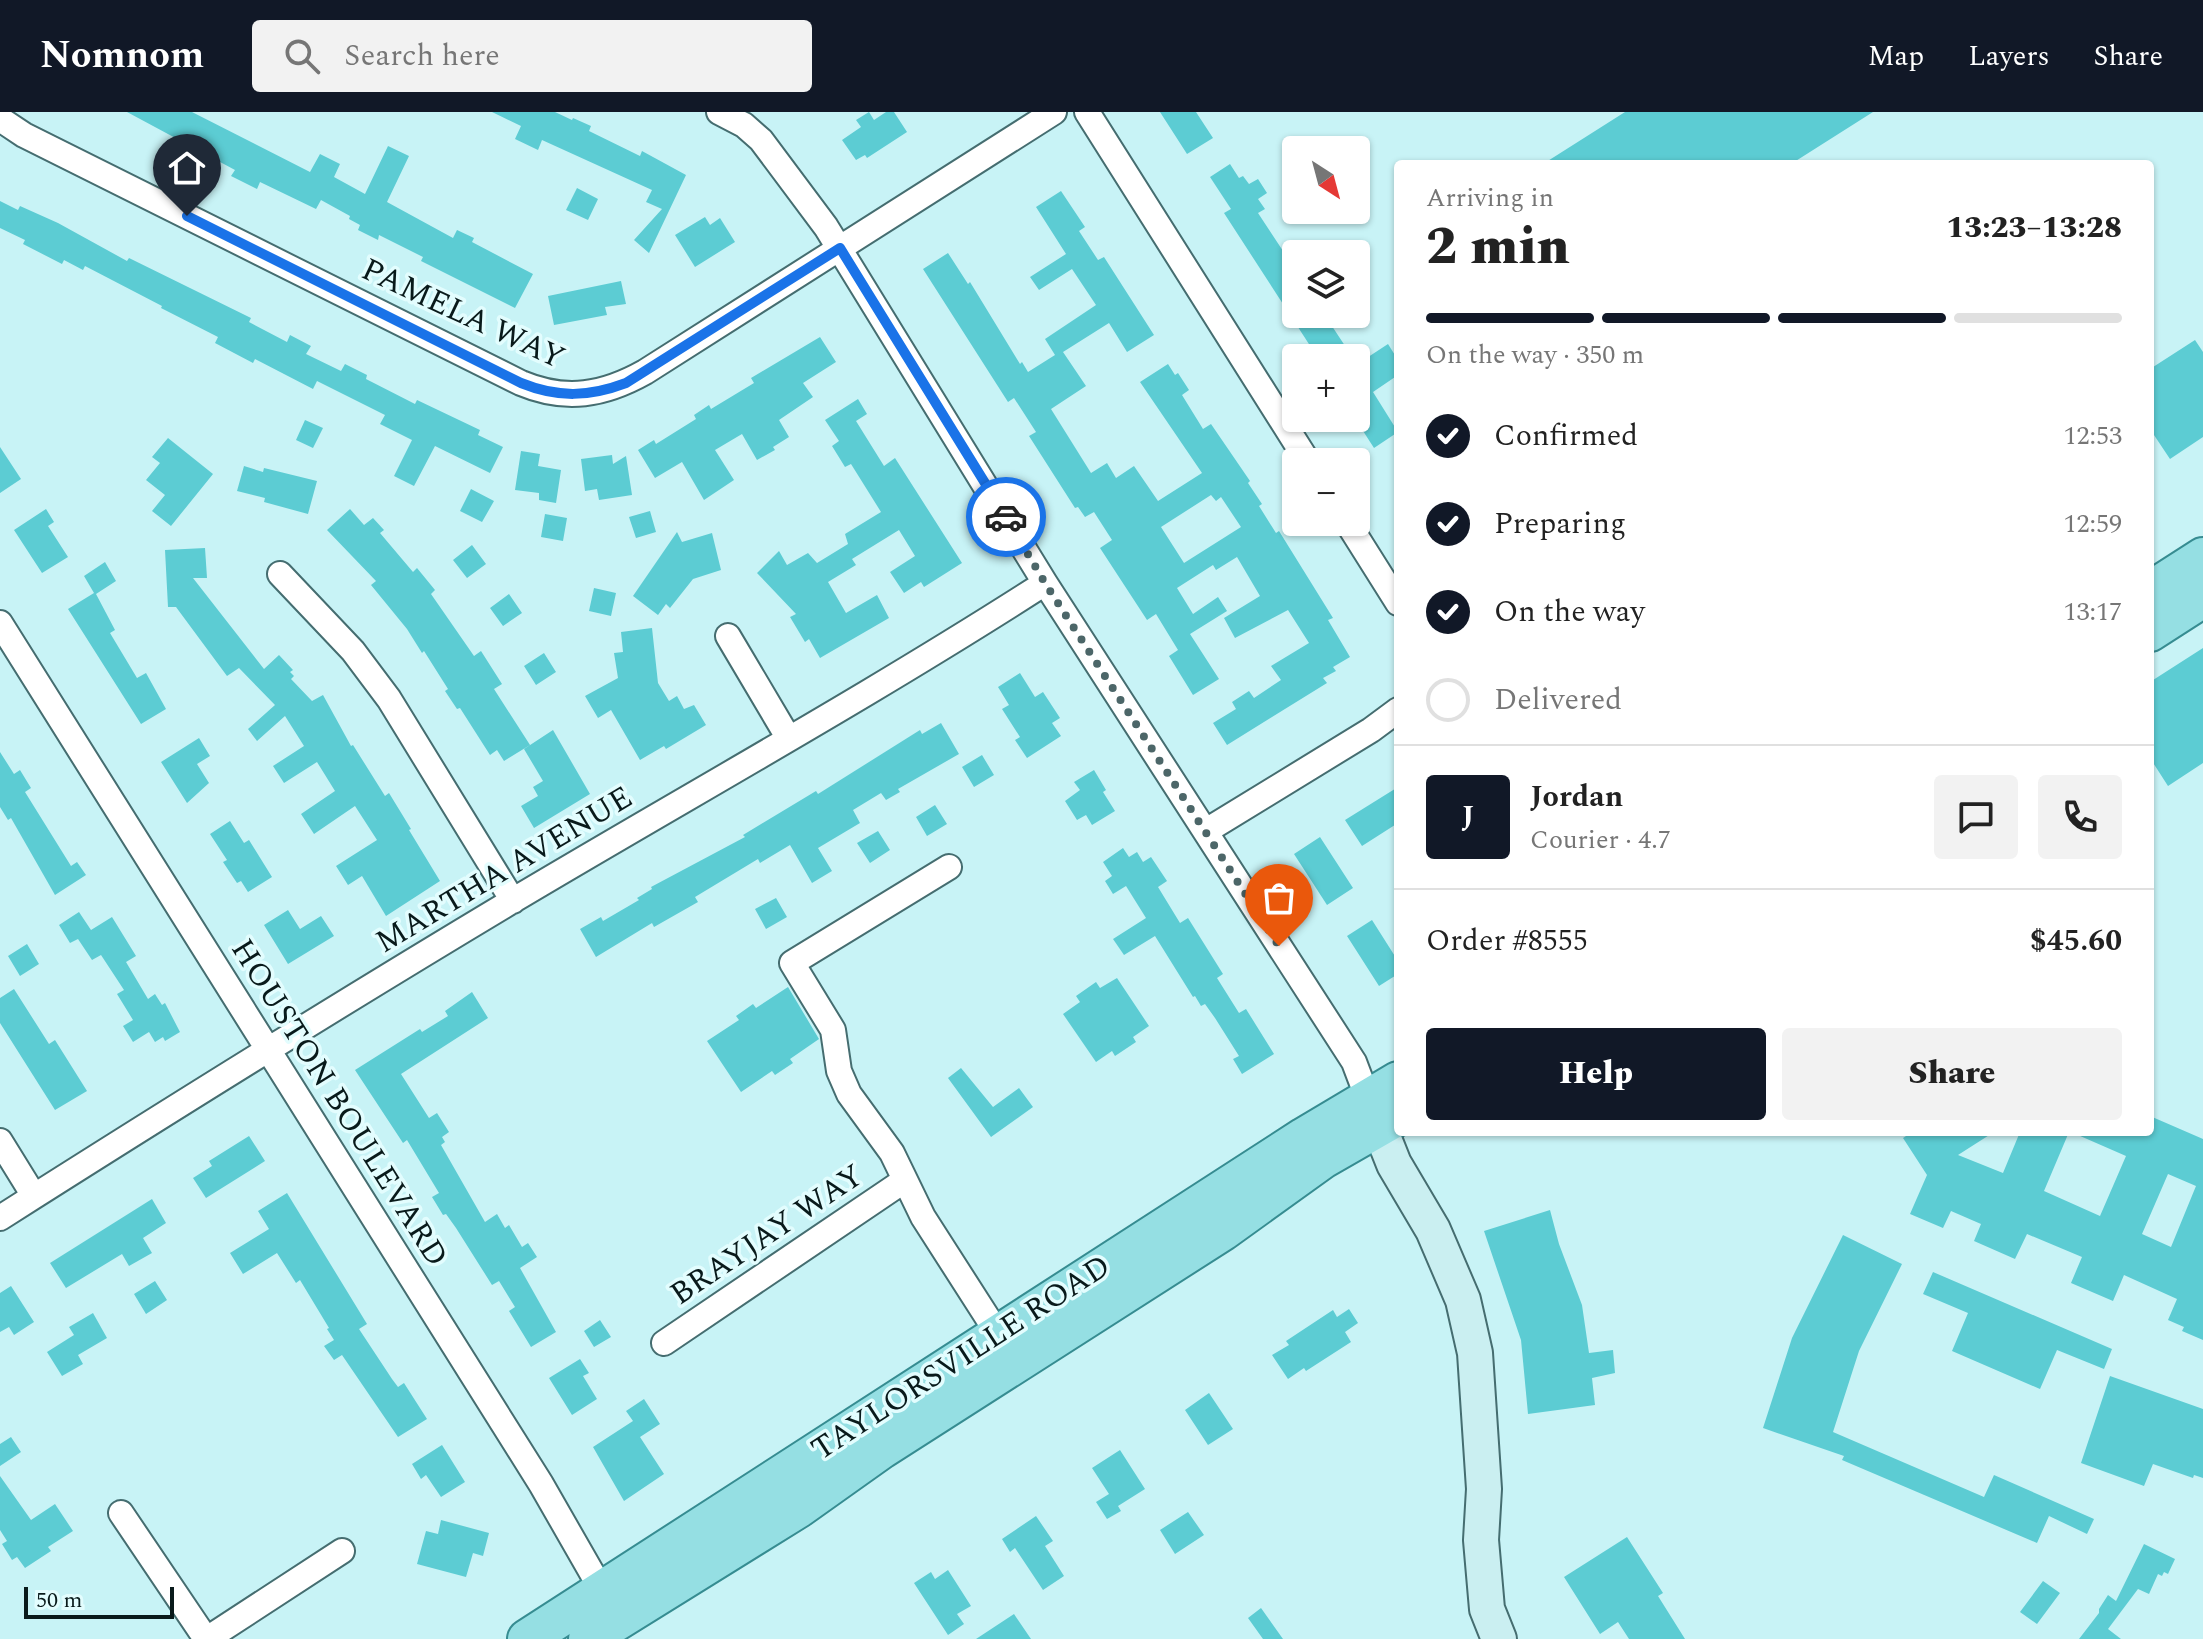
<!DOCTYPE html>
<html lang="en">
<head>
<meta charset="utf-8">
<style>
	:root { --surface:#fff; --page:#f2f2f2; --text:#222; --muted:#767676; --line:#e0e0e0; --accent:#111827 }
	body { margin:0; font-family:Spectral,serif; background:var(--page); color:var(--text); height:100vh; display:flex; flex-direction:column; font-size:30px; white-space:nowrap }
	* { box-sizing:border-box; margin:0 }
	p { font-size:26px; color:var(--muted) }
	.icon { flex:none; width:44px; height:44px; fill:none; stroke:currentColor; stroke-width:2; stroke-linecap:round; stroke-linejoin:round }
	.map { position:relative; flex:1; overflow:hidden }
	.panel { position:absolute; left:1394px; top:48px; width:760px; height:976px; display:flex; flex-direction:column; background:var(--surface); border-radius:8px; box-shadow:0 2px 6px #0004 }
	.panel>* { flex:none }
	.needle { width:52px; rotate:144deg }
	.buttons { position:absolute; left:1282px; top:24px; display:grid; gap:16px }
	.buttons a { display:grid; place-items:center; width:88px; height:88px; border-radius:8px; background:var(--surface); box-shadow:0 2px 6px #0004; font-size:40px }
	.scale { position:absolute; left:24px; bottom:20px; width:150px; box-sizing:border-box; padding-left:8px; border:4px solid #091a1b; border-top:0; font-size:22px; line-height:28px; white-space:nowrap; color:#091a1b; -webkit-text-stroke:6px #e3fdfe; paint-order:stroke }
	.pin { position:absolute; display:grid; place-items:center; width:68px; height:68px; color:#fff; margin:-82px -34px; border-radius:50% 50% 50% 0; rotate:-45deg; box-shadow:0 0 8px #0007 }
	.pin .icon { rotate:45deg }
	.courier { position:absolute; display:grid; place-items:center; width:80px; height:80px; margin:-40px; border:6px solid #1a73e8; border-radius:50%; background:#fff; color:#222; box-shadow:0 2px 10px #0007 }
	.overview em { font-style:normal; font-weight:800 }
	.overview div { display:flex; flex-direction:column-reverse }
	.overview { display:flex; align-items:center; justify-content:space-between; height:136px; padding:0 32px }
	h1 { font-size:52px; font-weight:800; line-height:60px }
	.bar { display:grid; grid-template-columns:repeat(4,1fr); gap:12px 8px; align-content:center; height:96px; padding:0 32px }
	.bar i { height:10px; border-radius:6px; background:var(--line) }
	.bar .active { background:var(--accent) }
	.bar p { grid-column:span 4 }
	.line { display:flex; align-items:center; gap:20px; padding:0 32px; border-top:2px solid var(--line) }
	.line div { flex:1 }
	.round { display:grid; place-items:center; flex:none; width:84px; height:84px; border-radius:8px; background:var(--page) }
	ol { padding:0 32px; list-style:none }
	li { display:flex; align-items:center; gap:24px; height:88px }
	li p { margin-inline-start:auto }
	li .icon { padding:8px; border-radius:50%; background:var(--accent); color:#fff; stroke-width:4 }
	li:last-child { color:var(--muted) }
	li i { width:44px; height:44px; border:4px solid var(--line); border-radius:50% }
	.button { display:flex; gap:16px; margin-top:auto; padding:16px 32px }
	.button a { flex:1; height:92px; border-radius:8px; background:var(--accent); color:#fff; font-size:32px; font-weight:800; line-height:92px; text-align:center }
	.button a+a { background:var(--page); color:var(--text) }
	header { display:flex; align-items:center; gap:48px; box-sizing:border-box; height:112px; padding:0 40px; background:var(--accent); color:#fff }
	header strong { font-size:38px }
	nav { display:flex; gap:44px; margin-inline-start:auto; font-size:28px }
	.search { width:560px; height:72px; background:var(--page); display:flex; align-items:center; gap:20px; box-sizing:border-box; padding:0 28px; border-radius:8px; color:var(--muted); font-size:30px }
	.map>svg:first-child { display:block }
	.building { fill:#5cccd3; fill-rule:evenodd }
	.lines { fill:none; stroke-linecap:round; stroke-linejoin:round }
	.street-casing { stroke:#456d70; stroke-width:28 }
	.secondary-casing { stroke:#456d70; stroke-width:38 }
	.primary-casing { stroke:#368c91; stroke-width:42 }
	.street { stroke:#fff; stroke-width:24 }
	.secondary { stroke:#caeff1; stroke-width:34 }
	.primary { stroke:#95dfe3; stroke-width:38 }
	.done { stroke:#4c6668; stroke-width:8; stroke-dasharray:0 14.4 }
	.route { stroke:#1a73e8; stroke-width:10 }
	.labels { text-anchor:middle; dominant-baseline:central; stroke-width:7; stroke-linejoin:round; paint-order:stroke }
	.street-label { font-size:32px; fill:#091a1b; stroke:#e3fdfe }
</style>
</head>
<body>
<header>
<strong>Nomnom</strong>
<div class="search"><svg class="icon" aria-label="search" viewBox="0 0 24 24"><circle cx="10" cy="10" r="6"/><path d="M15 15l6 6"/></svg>Search here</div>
<nav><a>Map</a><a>Layers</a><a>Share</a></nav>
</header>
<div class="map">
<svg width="2203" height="1527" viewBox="0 0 2203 1527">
	<rect width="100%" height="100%" fill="#c8f3f6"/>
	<!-- building -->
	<path class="building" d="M127,0H192L310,60L320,42L340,52L334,65L365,82L388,34L409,44L387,90L453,126L457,118L474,126L472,130L533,162L515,196L421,149L423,145L379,123L378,128L358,118L360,113L349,107L350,104L321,88L316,97L260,70L257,77L231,64L235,58Z
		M492,0H555L572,8L573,6L591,14L589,19L640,44L642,39L686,63L649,141L634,128L662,97L646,90L652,78L542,28L538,38L515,27L521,14Z
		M869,0L874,8L886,0H894L907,20L867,46L865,43L856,48L842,28L861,15L856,8Z
		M1160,0H1196L1213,26L1187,42Z
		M1625,0H1873L1791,52H1543Z
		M1230,52L1239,66L1243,64L1249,72L1258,67L1267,81L1258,87L1265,97L1258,101L1287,145L1296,140V202H1324L1353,246H1318L1224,101L1231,97L1210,65Z
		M577,76L598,87L588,108L566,98Z
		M1061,79L1085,115L1079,119L1098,148L1104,145L1154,223L1127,240L1109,211L1063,240L1086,274L1051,297L1091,361L1107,351L1116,366L1134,354L1158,389L1202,361L1140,270L1168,252L1175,263L1178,261L1189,278L1182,283L1203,317L1211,312L1250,369L1248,371L1262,392L1259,394L1276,421L1279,419L1333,506L1328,508L1350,545L1333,555L1336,559L1323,566L1327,571L1227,633L1213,611L1236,597L1232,590L1249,579L1254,586L1281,568L1271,554L1309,531L1288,498L1235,526L1224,506L1260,484L1237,445L1216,458L1213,453L1177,476L1193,502L1218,485L1227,499L1190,522L1219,567L1193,583L1169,544L1178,538L1156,502L1147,508L1100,436L1112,428L1094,400L1085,405L1078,395L1075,396L1029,324L1036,320L1014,286L1008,290L923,157L948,141L968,172L970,170L1020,252L1022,250L1028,260L1055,243L1045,227L1096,193L1072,157L1039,178L1030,165L1066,142L1036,95ZM1211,383L1216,389L1221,385L1241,415L1184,451L1161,415Z
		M0,89L18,98L20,94L58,111L127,149L129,146L251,206L249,210L287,230L290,223L311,234L306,242L341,259L345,252L367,263L366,267L415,292L417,288L480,318L478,323L503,335L490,361L435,334L414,374L394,364L412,328L380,312L385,303L317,269L313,277L255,247L253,251L215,231L218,225L161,196L162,194L85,154L83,158L64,148L62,152L23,132L25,128L0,116Z
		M705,105L710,113L720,106L735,130L695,155L675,123Z
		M621,169L626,192L605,195L607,203L554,213L548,184Z
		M820,225L836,250L803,271L813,285L779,308L789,325L773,335L775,338L757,348L742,322L715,338L734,368L704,388L682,350L655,366L638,338L654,328L656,332L696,307L694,303L709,293L711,297L754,271L751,266Z
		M2195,228L2203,240V325L2170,347L2150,317V257Z
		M1388,232L1398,248V263L1373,280L1398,320L1374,336L1356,308V253Z
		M858,287L867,302L856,309L884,354L895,346L962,451L924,475L921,470L904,481L890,460L915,444L899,418L852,447L856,453L828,470L846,501L877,483L889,506L820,546L809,527L805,530L790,505L796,502L757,461L779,439L787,453L808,441L817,451L848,432L845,422L881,400L851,352L845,355L832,334L839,329L825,308Z
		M305,308L323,316L313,336L296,328Z
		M168,326L213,362L171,414L152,399L165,383L146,368L160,351L152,345Z
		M0,335L21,367L0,381Z
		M521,339L540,342L538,354L561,358L556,391L539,388V381L515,378Z
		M612,343L613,352L626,344L632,383L599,388L597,377L585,379L581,347Z
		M244,354L263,360L264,356L317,369L308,402L264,390L265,386L237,379Z
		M471,377L494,389L482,410L460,399Z
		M46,397L54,410L48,414L68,445L42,461L14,418Z
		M350,397L364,413L373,406L384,418L380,421L413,460L417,456L435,478L431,482L474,544L481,539L502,572L494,577L530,633L504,649L497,638L490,643L460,596L457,597L445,579L448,577L424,539L422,541L407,517L371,473L376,469L327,418Z
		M650,399L656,420L636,426L629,405Z
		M545,402L567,406L563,429L541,425Z
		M677,420L682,430L712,421L721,458L693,467L670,496L666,492L658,503L633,484Z
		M472,433L486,452L467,466L453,448Z
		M205,436L207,466H193L264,557L279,543L293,558L290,560L294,564L291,567L312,589L323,583L351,634L353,633L385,684L389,681L411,717L409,718L440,769L386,804L362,764L348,773L336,754L377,728L355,694L314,722L301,702L335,679L317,650L284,671L273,654L304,634L285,604L257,629L248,617L275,593L239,556L227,564L176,495H168L165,438Z
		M105,450L116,469L96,482L115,518L110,521L137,566L146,561L166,597L141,612L68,497L94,481L84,464Z
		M594,476L616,481L611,504L589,499Z
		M509,482L522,501L503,514L490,496Z
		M652,516L658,571L669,589L677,584L684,597L694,593L706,613L666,637L664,634L640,648L611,598L598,606L585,584L618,566L614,541L623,540L621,520Z
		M2203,536V651L2168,674L2150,646V570Z
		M544,541L556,560L536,573L524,554Z
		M1020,561L1035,585L1043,580L1060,606L1052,611L1061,624L1027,646L1015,628L1020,625L1002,597L1009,593L998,575Z
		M941,611L959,642L898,677L900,680L886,688L881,681L853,698L860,711L818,736L832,759L812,771L790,733L760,751L758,747L695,785L698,790L654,815L652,811L596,845L580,817L601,805L603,809L639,788L637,786L652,777L651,775L745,725L743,723L816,679L818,682L920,618L922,622Z
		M553,618L590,682L534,716L521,694L538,684L533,675L543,669L524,637Z
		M199,626L210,644L197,652L209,671L187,691L161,650Z
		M0,640L14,662L20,658L31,676L25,680L71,754L77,750L86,763L55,783L11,706L8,708L0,695Z
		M982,643L994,663L974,675L962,655Z
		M1094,658L1106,678L1103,680L1115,699L1092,713L1086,703L1077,708L1065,689L1080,678L1074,670Z
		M1398,675V711L1362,734L1345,708Z
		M935,693L947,712L927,724L916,705Z
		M230,709L244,731L249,728L272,765L248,780L241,769L237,771L223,750L227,748L210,722Z
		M878,719L890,738L870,751L857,731Z
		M1320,725L1353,776L1327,793L1294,742Z
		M1123,736L1129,745L1137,740L1143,750L1151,745L1167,769L1158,775L1180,811L1188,806L1223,862L1217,866L1239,901L1246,897L1274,942L1242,962L1233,947L1239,944L1215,906L1205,892L1201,894L1195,884L1193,885L1155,824L1124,843L1113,827L1146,806L1126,774L1113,782L1105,769L1112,764L1103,750Z
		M776,786L787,805L766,817L755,797Z
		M288,798L300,817L321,804L334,824L288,852L264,813Z
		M79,800L91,818L112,805L136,844L126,850L148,887L155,882L162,893L165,891L180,920L165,929L163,925L155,930L149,920L133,930L123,914L133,908L117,882L124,878L101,843L92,848L78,827L70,831L59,813Z
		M1372,808L1398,849V862L1379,874L1347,824Z
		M27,832L39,852L20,864L8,844Z
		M1117,866L1149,914L1133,925L1136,930L1115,944L1112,939L1096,950L1063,902L1080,890L1076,884L1096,870L1100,876Z
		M788,875L819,927L790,947L793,951L775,963L772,959L741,980L707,929L739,908L736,904L753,892L756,896Z
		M14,877L49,932L55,928L87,979L55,998L0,911V886Z
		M472,880L488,906L401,962L429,1006L437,1001L449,1020L442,1025L445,1030L441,1033L485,1110L497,1102L505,1116L509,1113L522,1135L528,1131L537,1145L520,1156L556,1220L531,1235L509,1199L515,1195L499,1169L492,1173L456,1116L446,1102L443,1103L432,1085L439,1081L407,1028L403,1031L355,958L420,917L422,920L448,904L445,899Z
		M961,956L993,995L1019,976L1033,995L991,1025L948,966Z
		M2150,1004L2203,1027V1228L2182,1219L2184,1215L2168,1208L2177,1187L2124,1163L2113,1189L2071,1171L2082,1145L2027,1122L2015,1147L1974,1129L1981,1112L1951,1099L1943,1116L1910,1102L1927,1063L1903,1026L1912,1020H1994L1958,1043L2003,1061L2020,1020H2069L2044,1079L2100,1104L2126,1044L2071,1020H2150ZM2168,1062L2196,1074L2171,1135L2142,1122Z
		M249,1024L265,1049L206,1086L193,1066L212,1054L209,1049Z
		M287,1081L367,1212L359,1217L392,1267L398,1275L404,1271L427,1307L398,1325L342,1243L334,1248L324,1234L334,1228L327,1217L329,1216L300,1168L296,1171L277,1141L243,1162L230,1141L269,1117L258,1099Z
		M152,1087L166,1111L143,1126L152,1141L129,1154L122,1142L66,1176L50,1151Z
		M1550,1098L1559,1132L1582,1193L1589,1241L1613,1238L1615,1261L1592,1266L1595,1293L1528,1302L1521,1228L1484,1119Z
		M1843,1123L1902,1152L1859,1239L1833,1320L1984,1385L1994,1363L2094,1407L2087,1422L2049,1404L2037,1431L1842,1348L1844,1344L1763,1316L1792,1226Z
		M1933,1160L2112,1237L2104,1257L2057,1238L2040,1277L1952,1239L1968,1201L1923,1182Z
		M155,1169L167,1188L146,1202L134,1182Z
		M11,1174L34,1210L14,1223L9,1215L0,1220V1181Z
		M1349,1197L1358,1211L1345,1220L1351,1230L1306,1259L1304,1256L1288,1267L1272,1243L1289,1233L1286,1229L1333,1198L1337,1205Z
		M93,1201L107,1226L78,1243L83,1252L62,1264L47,1240L74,1223L69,1215Z
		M600,1208L611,1225L594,1235L584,1219Z
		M580,1247L589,1261L583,1264L597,1287L572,1303L549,1266Z
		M2110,1264L2203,1297V1366L2194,1363L2193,1366L2153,1352L2144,1374L2081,1351Z
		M1209,1281L1233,1317L1208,1333L1185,1298Z
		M644,1287L660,1312L640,1325L664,1362L624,1389L593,1335L633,1309L626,1299Z
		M11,1325L21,1340L0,1354V1332Z
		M442,1333L465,1370L441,1385L426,1363L421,1367L412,1352Z
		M1120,1338L1145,1377L1118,1394L1121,1399L1107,1407L1096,1390L1109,1382L1092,1356Z
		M0,1364L31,1408L55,1392L73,1419L48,1435L51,1439L25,1456L17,1445L12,1448L2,1432L7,1429L0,1418Z
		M1188,1400L1204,1423L1175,1442L1160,1418Z
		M1036,1404L1053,1429L1045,1434L1064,1464L1043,1478L1015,1436L1010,1440L1002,1427Z
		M441,1408L489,1421L483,1444L473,1441L466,1465L417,1452L426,1419L438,1422Z
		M1627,1425L1663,1481L1658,1484L1685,1527H1629L1618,1510L1600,1522L1564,1465Z
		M2144,1432L2175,1447L2168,1462L2164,1460L2162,1464L2158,1462L2149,1482L2138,1477L2108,1517L2121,1527H2079L2099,1501V1497L2108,1483L2116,1489Z
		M948,1458L971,1494L957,1502L964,1512L948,1523L914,1471L931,1460L935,1467Z
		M2043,1469L2060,1481L2037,1512L2020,1500Z
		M1261,1496L1283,1527H1263L1248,1506Z
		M1014,1502L1031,1527H976Z"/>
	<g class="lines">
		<defs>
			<path id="street" d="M719,0L744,13L761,28L826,115L1045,471L1354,950L1368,987
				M1087,0L1308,350
				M0,7L24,23L521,271C566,290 604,283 645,260L1054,0
				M1347,410L1398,491
				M280,462L353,539L389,587L513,789
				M0,511L541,1372L608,1489
				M728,524L789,627
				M1206,719L1371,618L1398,598
				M949,755L792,851L833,918L839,959L849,982L892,1041L923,1105L998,1222
				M0,1029L34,1084
				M0,1106C170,998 340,892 512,789C690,683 871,583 1045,471
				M664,1231L905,1068
				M121,1401L206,1527
				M207,1527L342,1439"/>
			<path id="secondary" d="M1369,989L1394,1052L1433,1118L1463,1188L1475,1241L1484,1377L1481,1428L1487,1497L1499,1527"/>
			<path id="primary" d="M2150,479L2203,445
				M2150,520L2203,486
				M527,1527L1304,1025L1398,969
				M588,1527L799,1396L882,1337L1223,1119L1323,1047L1398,1004"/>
		</defs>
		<!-- street casing -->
		<use href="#street" class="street-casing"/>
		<!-- secondary casing -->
		<use href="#secondary" class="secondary-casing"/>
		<!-- primary casing -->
		<use href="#primary" class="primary-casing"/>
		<!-- street -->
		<use href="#street" class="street"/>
		<!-- secondary -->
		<use href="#secondary" class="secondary"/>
		<!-- primary -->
		<use href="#primary" class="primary"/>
	</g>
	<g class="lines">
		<!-- done -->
		<path class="done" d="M1006,405L1045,471L1279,834"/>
		<!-- route -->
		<path class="route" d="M187,104L521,271C558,286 589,285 626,271L840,136L1006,405"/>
	</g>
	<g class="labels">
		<!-- street labels -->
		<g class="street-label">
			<text transform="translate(463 202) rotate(25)">PAMELA WAY</text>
			<text transform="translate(504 758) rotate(-31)">MARTHA AVENUE</text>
			<text transform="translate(339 991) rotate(58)">HOUSTON BOULEVARD</text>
			<text transform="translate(767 1123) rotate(-34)">BRAYJAY WAY</text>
			<text transform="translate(961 1246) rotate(-33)">TAYLORSVILLE ROAD</text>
		</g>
	</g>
</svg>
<div class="buttons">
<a><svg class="needle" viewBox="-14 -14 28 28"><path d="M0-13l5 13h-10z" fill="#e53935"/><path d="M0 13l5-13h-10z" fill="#767676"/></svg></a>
<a><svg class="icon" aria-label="layers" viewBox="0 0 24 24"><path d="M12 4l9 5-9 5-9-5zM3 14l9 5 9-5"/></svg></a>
<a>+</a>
<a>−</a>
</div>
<div class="scale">50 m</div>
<div class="pin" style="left:1279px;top:834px;background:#ea580c"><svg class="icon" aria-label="bag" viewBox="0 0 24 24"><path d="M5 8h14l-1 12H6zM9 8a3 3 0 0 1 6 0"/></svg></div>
<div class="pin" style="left:187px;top:104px;background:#1f2937"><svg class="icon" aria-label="home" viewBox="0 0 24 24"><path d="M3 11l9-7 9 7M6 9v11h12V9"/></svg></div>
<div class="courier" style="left:1006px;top:405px"><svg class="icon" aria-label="car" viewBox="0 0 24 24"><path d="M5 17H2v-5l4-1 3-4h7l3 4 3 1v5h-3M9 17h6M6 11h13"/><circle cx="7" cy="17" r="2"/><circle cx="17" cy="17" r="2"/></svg></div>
<section class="panel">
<div class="overview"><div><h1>2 min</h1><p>Arriving in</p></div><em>13:23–13:28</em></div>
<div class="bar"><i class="active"></i><i class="active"></i><i class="active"></i><i></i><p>On the way · 350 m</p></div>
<ol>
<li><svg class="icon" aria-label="check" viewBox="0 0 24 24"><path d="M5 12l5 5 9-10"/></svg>Confirmed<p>12:53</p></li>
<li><svg class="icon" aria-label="check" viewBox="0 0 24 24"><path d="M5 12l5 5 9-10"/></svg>Preparing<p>12:59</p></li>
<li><svg class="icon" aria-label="check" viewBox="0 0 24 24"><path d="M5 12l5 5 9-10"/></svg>On the way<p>13:17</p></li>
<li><i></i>Delivered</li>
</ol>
<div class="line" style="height:144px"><b class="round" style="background:var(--accent);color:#fff">J</b><div><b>Jordan</b><p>Courier · 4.7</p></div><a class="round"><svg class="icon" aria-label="chat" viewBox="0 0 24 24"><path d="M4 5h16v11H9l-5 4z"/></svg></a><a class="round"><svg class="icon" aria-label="phone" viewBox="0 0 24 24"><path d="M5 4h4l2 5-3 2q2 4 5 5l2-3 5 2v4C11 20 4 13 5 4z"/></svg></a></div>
<div class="line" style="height:104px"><div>Order #8555</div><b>$45.60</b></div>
<div class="button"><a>Help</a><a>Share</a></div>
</section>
</div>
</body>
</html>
